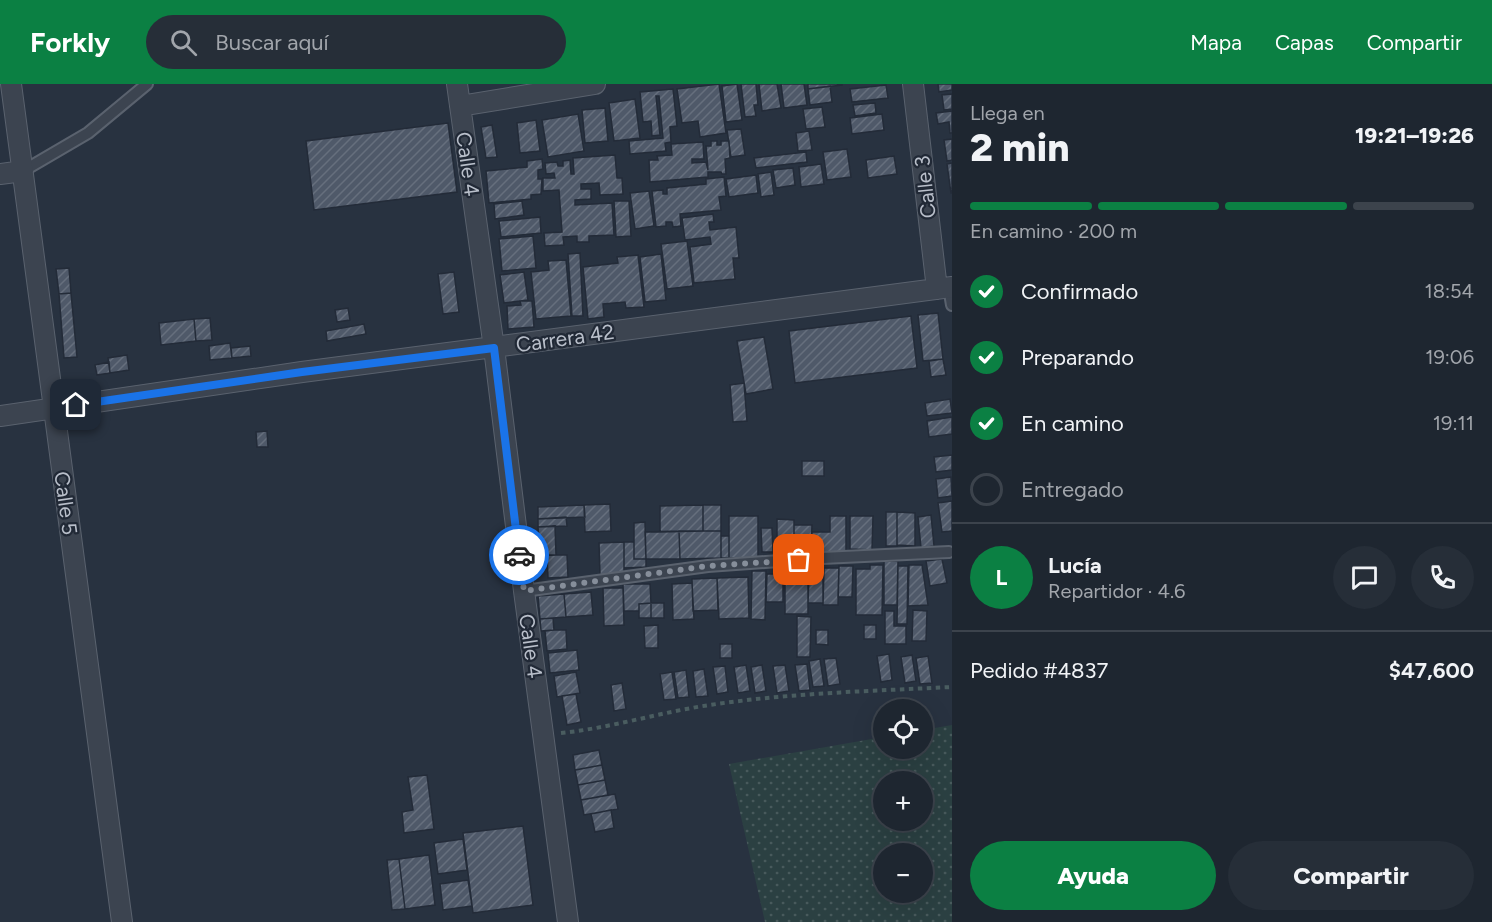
<!DOCTYPE html>
<html lang="es">
<head>
<meta charset="utf-8">
<style>
	:root { --surface:#1e2630; --page:#262e38; --text:#f1f3f6; --muted:#a1a5ab; --line:#3c434c; --accent:#0b8043 }
	body { margin:0; font-family:Figtree,sans-serif; background:var(--page); color:var(--text); height:100vh; display:flex; flex-direction:column; font-size:22px; white-space:nowrap }
	* { box-sizing:border-box; margin:0 }
	p { font-size:20px; color:var(--muted) }
	.icon { flex:none; width:33px; height:33px; fill:none; stroke:currentColor; stroke-width:2; stroke-linecap:round; stroke-linejoin:round }
	.map { position:relative; flex:1; overflow:hidden }
	.drawer { display:flex; flex-direction:column; background:var(--surface); width:540px }
	.drawer>* { flex:none }
	.buttons { position:absolute; left:873px; top:615px; display:grid; gap:12px }
	.buttons a { display:grid; place-items:center; width:60px; height:60px; border-radius:50%; background:var(--surface); box-shadow:0 6px 24px #0002,0 0 0 2px var(--line); font-size:30px }
	.pin { position:absolute; display:grid; place-items:center; width:51px; height:51px; color:#fff; margin:-26px; border-radius:12px; box-shadow:0 3px 9px #0006 }
	.courier { position:absolute; display:grid; place-items:center; width:60px; height:60px; margin:-30px; border:4px solid #1a73e8; border-radius:50%; background:#fff; color:#222; box-shadow:0 2px 8px #0007 }
	.overview em { font-style:normal; font-weight:800 }
	.overview div { display:flex; flex-direction:column-reverse }
	.overview { display:flex; align-items:center; justify-content:space-between; height:102px; padding:0 18px }
	h1 { font-size:39px; font-weight:800; line-height:45px }
	.bar { display:grid; grid-template-columns:repeat(4,1fr); gap:9px 6px; align-content:center; height:72px; padding:0 18px }
	.bar i { height:8px; border-radius:4px; background:var(--line) }
	.bar .active { background:var(--accent) }
	.bar p { grid-column:span 4 }
	.line { display:flex; align-items:center; gap:15px; padding:0 18px; border-top:2px solid var(--line) }
	.line div { flex:1 }
	.round { display:grid; place-items:center; flex:none; width:63px; height:63px; border-radius:32px; background:var(--page) }
	ol { padding:0 18px; list-style:none }
	li { display:flex; align-items:center; gap:18px; height:66px }
	li p { margin-inline-start:auto }
	li .icon { padding:6px; border-radius:50%; background:var(--accent); color:#fff; stroke-width:4 }
	li:last-child { color:var(--muted) }
	li i { width:33px; height:33px; border:3px solid var(--line); border-radius:50% }
	.cta { display:flex; gap:12px; margin-top:auto; padding:12px 18px }
	.cta a { flex:1; height:69px; border-radius:36px; background:var(--accent); color:#fff; font-size:24px; font-weight:800; line-height:69px; text-align:center }
	.cta a+a { background:var(--page); color:var(--text) }
	header { display:flex; align-items:center; gap:36px; box-sizing:border-box; height:84px; padding:0 30px; background:var(--accent); color:#fff }
	header strong { font-size:28px }
	nav { display:flex; gap:33px; margin-inline-start:auto; font-size:21px }
	.search { width:420px; height:54px; background:var(--page); display:flex; align-items:center; gap:15px; box-sizing:border-box; padding:0 21px; border-radius:33px; color:var(--muted); font-size:22px }
	main { display:flex; flex:1; min-height:0 }
	.map>svg:first-child { display:block }
	.grass { fill:url(#grass-dots); fill-rule:evenodd }
	.building { fill:url(#building-hatch); stroke:#232b38; stroke-width:1.5 }
	.lines { fill:none; stroke-linecap:round; stroke-linejoin:round }
	.lane-casing { stroke:#5a626e; stroke-width:14 }
	.street-casing { stroke:#5a626e; stroke-width:22 }
	.path { stroke:#4a5d60; stroke-width:4; stroke-dasharray:4.5 4.5; stroke-linecap:butt }
	.lane { stroke:#3c4450; stroke-width:10 }
	.street { stroke:#3c4450; stroke-width:20 }
	.done { stroke:#868e9a; stroke-width:6; stroke-dasharray:0 10.8 }
	.route { stroke:#1a73e8; stroke-width:8 }
	.labels { text-anchor:middle; dominant-baseline:central; stroke-width:4.5; stroke-linejoin:round; paint-order:stroke }
	.street-label { font-size:21px; fill:#b9bfca; stroke:#212936 }
</style>
</head>
<body>
<header>
<strong>Forkly</strong>
<div class="search"><svg class="icon" aria-label="search" viewBox="0 0 24 24"><circle cx="10" cy="10" r="6"/><path d="M15 15l6 6"/></svg>Buscar aquí</div>
<nav><a>Mapa</a><a>Capas</a><a>Compartir</a></nav>
</header>
<main>
<div class="map">
<svg width="952" height="838" viewBox="0 0 952 838">
	<defs>
		<pattern id="grass-dots" width="8" height="8" patternUnits="userSpaceOnUse" patternTransform="scale(1.5)"><rect width="8" height="8" fill="#2b4042"/><path d="M2 2h.1M6 6h.1" fill="none" stroke="#485a5c" stroke-width="1.8" stroke-linecap="round"/></pattern>
		<pattern id="building-hatch" width="6" height="6" patternUnits="userSpaceOnUse" patternTransform="scale(1.5)"><rect width="6" height="6" fill="#4f5969"/><path d="M-1 1l2-2M0 6l6-6M5 7l2-2" fill="none" stroke="#666f7d"/></pattern>
	</defs>
	<rect width="100%" height="100%" fill="#283240"/>
	<!-- grass -->
	<path class="grass" d="M952,641V838H765L729,680L883,653L884,664H922L923,646ZM884,698H922V736H884ZM884,770H922V808H884Z"/>
	<!-- building -->
	<path class="building" d="M719,0L726,49L700,53L698,37L682,39L677,5Z
		M737,0L742,36L726,38L722,2Z
		M741,0H756L758,21H754L756,32L745,33Z
		M759,0H777L781,24L762,27Z
		M781,0H804L807,21L784,24Z
		M808,0H842V1L808,5Z
		M938,0H952V6L939,8Z
		M886,1L888,14L852,18L850,5Z
		M830,2L832,18L810,21L808,5Z
		M673,5L677,42L670,43L671,58L665,59L666,67L630,70L629,57L663,54L659,12H656L660,51L652,52L651,37L643,38L640,8Z
		M952,10V25L944,26L942,11Z
		M635,15L640,54L614,57L609,19Z
		M875,19L876,29L855,32L853,21Z
		M822,23L825,43L806,45L803,25Z
		M605,24L608,57L585,59L582,26Z
		M952,27V49H950L949,38L938,40L936,29Z
		M578,30L584,67L548,73L542,36Z
		M882,30L884,46L852,50L850,34Z
		M536,36L540,67L520,69L517,39Z
		M448,39L457,108L314,126L306,57Z
		M492,41L497,73L486,74L481,43Z
		M741,45L745,71L731,73L727,46Z
		M809,47L812,66L798,67L796,49Z
		M952,55V76L947,77L944,56Z
		M711,57H717V61H721V57H729L730,74L725,75L726,90H722L721,88H708V93L650,98L649,76H658L657,72L672,71L671,60L703,58L704,75H692V79L706,78L708,86L706,62H711Z
		M847,65L851,93L827,96L823,68Z
		M806,68L807,78L756,84L754,74Z
		M615,71L617,94H622L623,110L600,111L599,99L581,100V105H591V115L575,116V121L612,119L614,151L589,152V158H577V152L563,153L564,161L545,162L544,149L562,148L559,106L543,107V94H555L554,89L546,90L545,79L557,78L558,82H563V77L570,76L571,90H574L573,74Z
		M894,72L897,90L868,94L866,76Z
		M542,75L543,85L538,86V95H542L541,110L531,111V115L489,119L486,87L527,83V77Z
		M952,79V109H951L947,80Z
		M821,80L824,100L801,103L799,83Z
		M793,84L795,101L776,104L773,86Z
		M771,88L774,111L761,113L758,90Z
		M756,91L758,109L729,113L726,95Z
		M724,93L726,112L719,113L721,126L680,130L681,142L673,143L672,138H666V142L656,143L652,107L663,106V110H667V104L706,100V95Z
		M649,107L654,142L635,145L630,109Z
		M522,117L524,131L495,135L494,120Z
		M614,117H629L631,152L616,153Z
		M713,130L714,138H709L710,146L736,143L739,174H733L735,195L694,199L690,163L711,160L710,153L685,156L682,134Z
		M540,133L541,149L501,153L499,137Z
		M533,152L536,184L502,187L499,155Z
		M687,157L693,202L667,205L661,160Z
		M580,169L583,232H572L568,170Z
		M661,170L666,216L645,218L640,173Z
		M638,171L644,223L626,224L625,218L603,220L604,233L588,235L583,183L618,179L617,173Z
		M566,176L571,232L536,235L531,188L549,186L548,177Z
		M69,184L71,209L59,210L56,185Z
		M454,188L459,228L443,230L438,190Z
		M524,188L528,216L504,219L500,191Z
		M71,209L77,273L64,274L59,210Z
		M520,217H532L534,243L508,245L507,222L521,221Z
		M348,224L350,236L337,238L335,226Z
		M938,229L943,275L923,277L918,231Z
		M911,232L917,284L795,299L789,247Z
		M210,234L212,256L196,257L194,235Z
		M194,235L196,257L161,261L159,239Z
		M364,240L366,250L327,257L326,247Z
		M764,253L773,305L746,310L737,257Z
		M230,259L232,274L210,276L209,262Z
		M250,262L251,272L232,274L231,264Z
		M127,271L129,286L110,289L108,274Z
		M943,275L946,291L931,293L929,277Z
		M109,278L110,289L97,291L95,281Z
		M744,299L747,337L733,338L730,301Z
		M950,315L952,329L927,332L925,319Z
		M952,333V350L929,353L927,337Z
		M267,347L268,363H257L256,348Z
		M952,371V386L936,388L934,373Z
		M802,377H824V392H802Z
		M951,393L952,412L938,414L936,395Z
		M952,417V447L942,448L938,419Z
		M610,420L611,447L585,448L584,421Z
		M584,421L585,433L538,435V423Z
		M703,421H721V447H703Z
		M703,421V447L660,448V422Z
		M886,428H897V462H886Z
		M897,428L915,429V462L897,461Z
		M931,431L934,462L921,464L918,433Z
		M729,432H758V474H729Z
		M830,432H846V469L811,468L812,448H830Z
		M850,432H873L872,466L850,465Z
		M566,433L567,442L538,443V435Z
		M777,435L794,436V470H777Z
		M645,438L646,475H634V439Z
		M794,441H812L811,468H794Z
		M555,442L556,471L535,472V458H539L538,443Z
		M761,444H772L773,468H762Z
		M679,447L680,475H646L645,448Z
		M679,447H721V474L680,475Z
		M721,452H729V474H721Z
		M624,458V491H600L599,459Z
		M624,458H634V475H646V483L624,484Z
		M547,471H567L568,493L548,494Z
		M942,475L947,499L930,502L926,477Z
		M884,477H898L897,521H884Z
		M870,481H883L882,531H856V485H870Z
		M909,481H922L928,521L908,522Z
		M785,482L808,484V530H785Z
		M839,482H853L852,513H838Z
		M898,482H908L907,540H897Z
		M824,484H839L838,521H823Z
		M752,487H766L765,536L751,535Z
		M767,490H783V518H766Z
		M809,490H823V519H808Z
		M748,493L749,534L719,535L717,494Z
		M717,494L718,526L693,527L692,495Z
		M692,499L694,535L673,536L672,500Z
		M623,500H650L651,519L639,520V527H624Z
		M603,504H623L624,541L604,542Z
		M591,508L593,531L566,533L564,510Z
		M564,510L566,533L540,535L538,512Z
		M651,519H664V534H651Z
		M651,519V534H639V520Z
		M913,526L927,527L926,557H912Z
		M885,527H894V542H906V560H885Z
		M797,532L811,533L810,573H797Z
		M553,534L554,546L541,547L540,535Z
		M658,541V564H645L644,542Z
		M864,541H876V555H864Z
		M554,546H566L567,565L547,567L545,547Z
		M816,546H828V561L816,560Z
		M720,560H732V574H720Z
		M577,566L579,586L550,589L548,569Z
		M889,570L892,596L881,598L877,572Z
		M912,571L916,597L905,599L901,573Z
		M928,572L932,599L920,600L916,574Z
		M836,574L840,600L828,602L824,575Z
		M820,575L824,602L813,603L809,577Z
		M807,580L810,606L799,607L795,581Z
		M746,581L750,607L738,609L734,583Z
		M762,581L766,607L755,609L751,583Z
		M785,581L789,607L777,609L773,582Z
		M725,582L728,608L717,610L713,583Z
		M704,585L708,612L696,613L693,587Z
		M686,586L689,613L678,614L674,588Z
		M576,588L580,609L557,613L554,592Z
		M672,588L676,615L664,616L660,590Z
		M622,599L626,625L614,627L611,601Z
		M576,610L581,638L567,641L562,612Z
		M599,666L602,681L575,686L573,671Z
		M602,681L605,696L578,701L575,686Z
		M427,691L434,745L404,749L402,728L413,726L408,693Z
		M605,696L608,711L581,716L578,701Z
		M615,710L618,725L584,731L581,716Z
		M611,726L614,744L595,748L591,730Z
		M523,742L533,821L473,829L463,749Z
		M463,755L467,786L438,790L434,759Z
		M429,771L435,821L405,825L399,775Z
		M399,775L405,825L392,826L387,776Z
		M468,796L472,822L443,826L440,800Z"/>
	<g class="lines">
		<defs>
			<path id="lane" d="M23,87L88,49L147,0
				M949,203L952,221
				M524,507L708,482L822,474L949,468"/>
			<path id="street" d="M11,0L122,838
				M457,0L494,264L524,507L568,838
				M913,0L937,205
				M460,22L595,0
				M0,90L23,87
				M0,332L302,288L952,203"/>
		</defs>
		<!-- lane casing -->
		<use href="#lane" class="lane-casing"/>
		<!-- street casing -->
		<use href="#street" class="street-casing"/>
		<!-- path -->
		<path class="path" d="M561,649C611,644 661,628 710,621C789,609 872,607 952,603"/>
		<!-- lane -->
		<use href="#lane" class="lane"/>
		<!-- street -->
		<use href="#street" class="street"/>
	</g>
	<g class="lines">
		<!-- done -->
		<path class="done" d="M519,471L524,507L708,482L799,476"/>
		<!-- route -->
		<path class="route" d="M76,321L302,288L494,264L519,471"/>
	</g>
	<g class="labels">
		<!-- street labels -->
		<g class="street-label">
			<text transform="translate(468 80) rotate(82)">Calle 4</text>
			<text transform="translate(925 103) rotate(-96)">Calle 3</text>
			<text transform="translate(565 254) rotate(-8)">Carrera 42</text>
			<text transform="translate(66 419) rotate(82)">Calle 5</text>
			<text transform="translate(531 562) rotate(82)">Calle 4</text>
		</g>
	</g>
</svg>
<div class="buttons">
<a><svg class="icon" aria-label="locate" viewBox="0 0 24 24"><circle cx="12" cy="12" r="6"/><path d="M12 2v4M12 18v4M2 12h4M18 12h4"/></svg></a>
<a>+</a>
<a>−</a>
</div>
<div class="pin" style="left:799px;top:476px;background:#ea580c"><svg class="icon" aria-label="bag" viewBox="0 0 24 24"><path d="M5 8h14l-1 12H6zM9 8a3 3 0 0 1 6 0"/></svg></div>
<div class="pin" style="left:76px;top:321px;background:#1f2937"><svg class="icon" aria-label="home" viewBox="0 0 24 24"><path d="M3 11l9-7 9 7M6 9v11h12V9"/></svg></div>
<div class="courier" style="left:519px;top:471px"><svg class="icon" aria-label="car" viewBox="0 0 24 24"><path d="M5 17H2v-5l4-1 3-4h7l3 4 3 1v5h-3M9 17h6M6 11h13"/><circle cx="7" cy="17" r="2"/><circle cx="17" cy="17" r="2"/></svg></div>
</div>
<section class="drawer">
<div class="overview"><div><h1>2 min</h1><p>Llega en</p></div><em>19:21–19:26</em></div>
<div class="bar"><i class="active"></i><i class="active"></i><i class="active"></i><i></i><p>En camino · 200 m</p></div>
<ol>
<li><svg class="icon" aria-label="check" viewBox="0 0 24 24"><path d="M5 12l5 5 9-10"/></svg>Confirmado<p>18:54</p></li>
<li><svg class="icon" aria-label="check" viewBox="0 0 24 24"><path d="M5 12l5 5 9-10"/></svg>Preparando<p>19:06</p></li>
<li><svg class="icon" aria-label="check" viewBox="0 0 24 24"><path d="M5 12l5 5 9-10"/></svg>En camino<p>19:11</p></li>
<li><i></i>Entregado</li>
</ol>
<div class="line" style="height:108px"><b class="round" style="background:var(--accent);color:#fff">L</b><div><b>Lucía</b><p>Repartidor · 4.6</p></div><a class="round"><svg class="icon" aria-label="chat" viewBox="0 0 24 24"><path d="M4 5h16v11H9l-5 4z"/></svg></a><a class="round"><svg class="icon" aria-label="phone" viewBox="0 0 24 24"><path d="M5 4h4l2 5-3 2q2 4 5 5l2-3 5 2v4C11 20 4 13 5 4z"/></svg></a></div>
<div class="line" style="height:78px"><div>Pedido #4837</div><b>$47,600</b></div>
<div class="cta"><a>Ayuda</a><a>Compartir</a></div>
</section>
</main>
</body>
</html>
